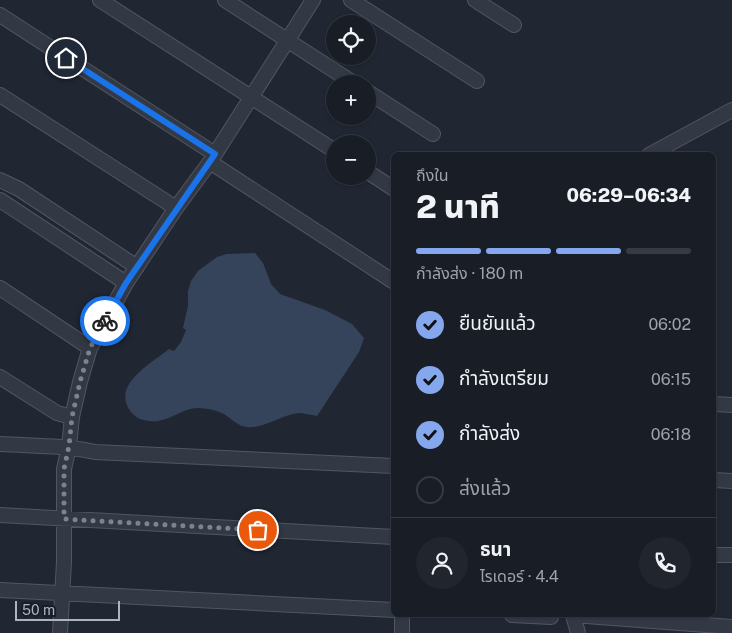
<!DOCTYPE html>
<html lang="th">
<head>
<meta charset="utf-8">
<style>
	:root { --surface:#181d26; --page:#21262e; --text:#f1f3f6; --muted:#9fa2a7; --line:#363b43; --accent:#85a7ee }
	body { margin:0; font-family:"Public Sans","Noto Sans Thai",sans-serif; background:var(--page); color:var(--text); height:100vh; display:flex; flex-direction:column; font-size:19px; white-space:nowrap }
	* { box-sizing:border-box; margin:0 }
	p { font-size:16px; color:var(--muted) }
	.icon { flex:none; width:28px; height:28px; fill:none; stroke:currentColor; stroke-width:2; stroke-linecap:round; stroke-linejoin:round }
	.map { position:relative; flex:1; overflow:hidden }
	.side { position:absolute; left:391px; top:152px; width:325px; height:465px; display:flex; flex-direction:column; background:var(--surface); border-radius:8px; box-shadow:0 1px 4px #0004,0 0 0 1px var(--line) }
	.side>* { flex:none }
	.controls { position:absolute; left:326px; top:15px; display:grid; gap:10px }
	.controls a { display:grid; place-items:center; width:50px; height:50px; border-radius:50%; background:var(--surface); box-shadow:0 1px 4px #0004,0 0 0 1px var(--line); font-size:25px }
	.scale { position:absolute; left:15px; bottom:12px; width:105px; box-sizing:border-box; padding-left:5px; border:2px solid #adb3c1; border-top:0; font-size:14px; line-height:18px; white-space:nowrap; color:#adb3c1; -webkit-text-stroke:4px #191e28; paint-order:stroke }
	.pin { position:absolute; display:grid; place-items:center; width:42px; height:42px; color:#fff; margin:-21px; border:2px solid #fff; border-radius:50%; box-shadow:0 1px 5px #0007 }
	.courier { position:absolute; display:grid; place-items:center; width:50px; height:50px; margin:-25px; border:4px solid #1a73e8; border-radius:50%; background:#fff; color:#222; box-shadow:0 1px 6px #0007 }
	.head em { font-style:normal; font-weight:800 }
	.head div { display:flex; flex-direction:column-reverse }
	.head { display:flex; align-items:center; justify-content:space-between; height:85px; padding:0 25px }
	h1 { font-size:32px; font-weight:800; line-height:38px }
	.bar { display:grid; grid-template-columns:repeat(4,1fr); gap:8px 5px; align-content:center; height:60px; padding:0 25px }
	.bar i { height:6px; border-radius:4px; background:var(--line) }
	.bar .active { background:var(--accent) }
	.bar p { grid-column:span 4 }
	.line { display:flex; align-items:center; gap:12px; padding:0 25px; border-top:1px solid var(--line) }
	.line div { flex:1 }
	.round { display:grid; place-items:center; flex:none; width:52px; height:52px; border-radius:26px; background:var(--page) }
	ol { padding:0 25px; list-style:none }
	li { display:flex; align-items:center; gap:15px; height:55px }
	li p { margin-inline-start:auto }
	li .icon { padding:5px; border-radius:50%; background:var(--accent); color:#111; stroke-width:4 }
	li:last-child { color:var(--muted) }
	li i { width:28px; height:28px; border:2px solid var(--line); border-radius:50% }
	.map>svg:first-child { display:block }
	.water { fill:#36445b }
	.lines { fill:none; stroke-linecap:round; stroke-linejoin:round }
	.minor-casing { stroke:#515662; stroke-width:16 }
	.minor { stroke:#333944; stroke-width:14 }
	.done { stroke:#7c828f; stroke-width:5; stroke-dasharray:0 9 }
	.route { stroke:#1a73e8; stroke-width:6 }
</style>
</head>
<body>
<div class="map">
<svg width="732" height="633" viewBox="0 0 732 633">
	<rect width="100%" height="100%" fill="#202733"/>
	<!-- water -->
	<path class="water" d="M255,253L263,263L271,284L280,294L325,310L352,324L364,338L359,352L317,416C311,415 304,413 298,413C281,415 264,429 247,427C237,426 232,419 224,414C216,410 207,408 198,408C184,408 172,419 158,421C148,422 137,420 131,412C110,385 152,363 169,349L174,351L181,342L186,330L183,328L188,306V291L191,281L198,271L217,257L227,254Z"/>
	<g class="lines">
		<defs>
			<path id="minor" d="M100,0L335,151
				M225,0L355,84
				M351,0L477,81
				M475,0L514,25
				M0,15L215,154
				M368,92L433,134
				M0,95L176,208
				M649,155L732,110
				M210,162L394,282
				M368,172L394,189
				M0,180L19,189L137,267
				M0,200L126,283
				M0,288L90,348
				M0,377L57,413L72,417
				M714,404L732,405
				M0,444C32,446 63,445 95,452L394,466
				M714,480L732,481
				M0,515L394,537
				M714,555H732
				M0,590L394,610
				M512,615L551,617
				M573,615L732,627
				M573,615L578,633
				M60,633L64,562V469L69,447L72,417L80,382L90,348L126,283L176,208L210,162L313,0
				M402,633V615"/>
		</defs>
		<!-- minor casing -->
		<use href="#minor" class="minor-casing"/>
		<!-- minor -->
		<use href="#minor" class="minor"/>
	</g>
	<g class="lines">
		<!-- done -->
		<path class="done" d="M105,321L90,348L80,382L72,417L69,446L64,469V519L258,530"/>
		<!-- route -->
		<path class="route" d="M66,58L215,154L126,283L105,321"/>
	</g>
</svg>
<div class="controls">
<a><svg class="icon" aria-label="locate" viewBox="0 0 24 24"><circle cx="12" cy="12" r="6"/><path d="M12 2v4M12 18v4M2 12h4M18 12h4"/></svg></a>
<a>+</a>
<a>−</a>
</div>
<div class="scale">50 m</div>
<div class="pin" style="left:258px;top:530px;background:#ea580c"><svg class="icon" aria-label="bag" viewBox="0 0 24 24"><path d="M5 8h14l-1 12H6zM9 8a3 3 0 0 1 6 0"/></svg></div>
<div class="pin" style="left:66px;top:58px;background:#1f2937"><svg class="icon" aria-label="home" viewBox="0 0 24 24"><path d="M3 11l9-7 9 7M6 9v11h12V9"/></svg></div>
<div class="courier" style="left:105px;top:321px"><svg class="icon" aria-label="bike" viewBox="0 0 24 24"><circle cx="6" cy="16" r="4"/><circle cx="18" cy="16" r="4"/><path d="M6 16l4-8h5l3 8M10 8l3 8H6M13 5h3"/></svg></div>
<section class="side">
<div class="head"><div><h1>2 นาที</h1><p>ถึงใน</p></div><em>06:29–06:34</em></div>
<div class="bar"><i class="active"></i><i class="active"></i><i class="active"></i><i></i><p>กำลังส่ง · 180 m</p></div>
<ol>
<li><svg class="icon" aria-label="check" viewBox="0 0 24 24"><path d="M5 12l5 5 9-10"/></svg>ยืนยันแล้ว<p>06:02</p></li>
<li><svg class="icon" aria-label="check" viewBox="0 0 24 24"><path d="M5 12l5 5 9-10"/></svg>กำลังเตรียม<p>06:15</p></li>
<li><svg class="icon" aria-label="check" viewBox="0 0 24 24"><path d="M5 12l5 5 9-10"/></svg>กำลังส่ง<p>06:18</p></li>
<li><i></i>ส่งแล้ว</li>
</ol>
<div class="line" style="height:90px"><a class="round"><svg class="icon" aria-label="person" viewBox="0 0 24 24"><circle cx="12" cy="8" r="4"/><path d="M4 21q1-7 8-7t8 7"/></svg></a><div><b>ธนา</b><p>ไรเดอร์ · 4.4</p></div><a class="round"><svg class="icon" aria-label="phone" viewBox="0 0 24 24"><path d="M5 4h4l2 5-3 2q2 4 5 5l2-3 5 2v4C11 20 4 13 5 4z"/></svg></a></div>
</section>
</div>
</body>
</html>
